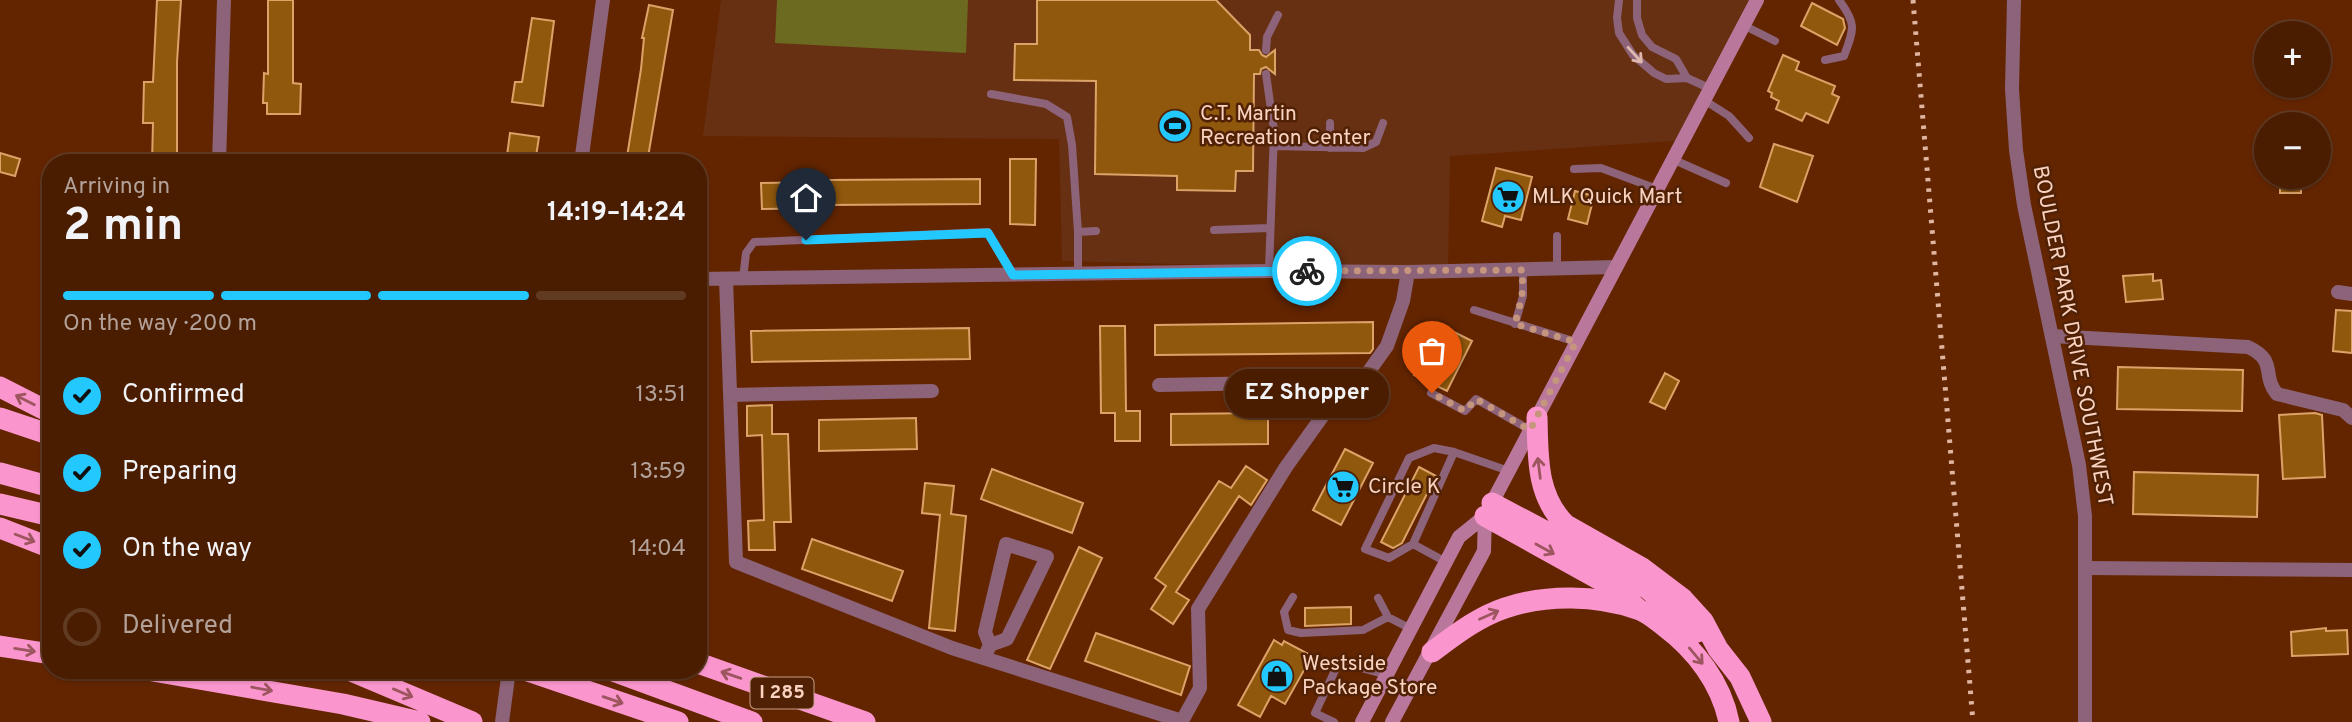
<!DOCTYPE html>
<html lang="en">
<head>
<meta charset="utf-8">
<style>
	:root { --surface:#4a1c00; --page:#54290f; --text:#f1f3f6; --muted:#b2a199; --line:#613a22; --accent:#23c9fe }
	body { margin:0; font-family:Overpass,sans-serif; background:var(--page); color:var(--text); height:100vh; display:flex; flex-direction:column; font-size:26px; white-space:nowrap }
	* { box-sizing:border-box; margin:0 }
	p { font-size:23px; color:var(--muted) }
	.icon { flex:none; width:38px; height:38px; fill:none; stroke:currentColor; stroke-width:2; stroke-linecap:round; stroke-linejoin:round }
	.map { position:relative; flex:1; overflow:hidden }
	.side { position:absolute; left:42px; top:154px; width:665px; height:525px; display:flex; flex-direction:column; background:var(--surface); border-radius:28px; box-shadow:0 2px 5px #0004,0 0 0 2px var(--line) }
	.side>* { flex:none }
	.buttons { position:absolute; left:2254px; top:21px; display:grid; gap:14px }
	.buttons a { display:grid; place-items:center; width:77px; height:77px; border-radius:50%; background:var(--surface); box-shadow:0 2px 5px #0004,0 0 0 2px var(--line); font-size:35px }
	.pin { position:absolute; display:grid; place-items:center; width:60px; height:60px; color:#fff; margin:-72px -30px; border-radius:50% 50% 50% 0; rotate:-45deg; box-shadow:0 0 7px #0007 }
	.pin .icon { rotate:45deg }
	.courier { position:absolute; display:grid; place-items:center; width:70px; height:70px; margin:-35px; border:5px solid #23c9fe; border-radius:50%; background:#fff; color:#222; box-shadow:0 2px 9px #0007 }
	.bubble { position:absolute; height:49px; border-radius:24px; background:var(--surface); box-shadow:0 2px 5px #0004,0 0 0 2px var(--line); font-size:23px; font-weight:700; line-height:49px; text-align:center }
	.head em { font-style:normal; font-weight:700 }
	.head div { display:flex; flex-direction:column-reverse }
	.head { display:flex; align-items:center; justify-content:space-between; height:119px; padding:0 21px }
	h1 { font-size:46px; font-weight:700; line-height:52px }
	.bar { display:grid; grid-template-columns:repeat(4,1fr); gap:10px 7px; align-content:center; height:84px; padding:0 21px }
	.bar i { height:9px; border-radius:5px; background:var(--line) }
	.bar .on { background:var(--accent) }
	.bar p { grid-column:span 4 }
	ol { padding:0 21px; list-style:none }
	li { display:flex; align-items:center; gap:21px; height:77px }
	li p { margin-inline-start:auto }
	li .icon { padding:7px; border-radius:50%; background:var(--accent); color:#111; stroke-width:4 }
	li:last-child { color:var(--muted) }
	li i { width:38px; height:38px; border:4px solid var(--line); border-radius:50% }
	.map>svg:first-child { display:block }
	.built { fill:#673012 }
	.green { fill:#6c6921 }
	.building { fill:#90580d; stroke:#dba368; stroke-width:2 }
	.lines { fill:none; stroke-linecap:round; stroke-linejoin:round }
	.service { stroke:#8c6379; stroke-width:8 }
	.minor { stroke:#8c6379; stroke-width:14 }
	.tertiary { stroke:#8c6379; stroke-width:14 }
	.secondary { stroke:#b9789b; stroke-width:14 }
	.motorway { stroke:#fa96cd; stroke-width:21 }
	.rail { stroke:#e0b5a0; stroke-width:5; stroke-dasharray:3.5 7; stroke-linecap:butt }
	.oneway { stroke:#deb7af }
	.oneway2 { stroke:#9d565f }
	.done { stroke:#c5967d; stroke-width:7; stroke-dasharray:0 12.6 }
	.route { stroke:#23c9fe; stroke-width:9 }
	.labels { text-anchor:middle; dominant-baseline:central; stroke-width:5; stroke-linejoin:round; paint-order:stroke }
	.shield { fill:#512105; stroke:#c79e89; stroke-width:2 }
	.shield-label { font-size:19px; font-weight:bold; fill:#fad3c1 }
	.poi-label { font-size:21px; fill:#fad3c1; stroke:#512105; text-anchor:start }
	.street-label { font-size:21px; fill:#fad3c1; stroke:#512105 }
</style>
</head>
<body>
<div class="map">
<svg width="2352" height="722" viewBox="0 0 2352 722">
	<rect width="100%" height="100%" fill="#632500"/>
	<!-- built -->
	<path class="built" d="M721,0H1764L1688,140L1450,156L1448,271L1062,261L1059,139L703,136Z"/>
	<!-- green -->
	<path class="green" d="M777,0H968L966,53L775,43Z"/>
	<!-- building -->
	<path class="building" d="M157,0H181L177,62V163H152L153,123H143L144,82H153Z
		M268,0H293V83L301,84L300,114H267V103H263L264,73L268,74Z
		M1037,0H1216L1250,35V50H1259L1262,55L1266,57L1275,50V74L1266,67L1261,69L1260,74H1254L1253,171H1236L1235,191L1177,190V176L1095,174L1096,81L1014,80L1015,44H1037Z
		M1812,3L1843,19L1845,28L1837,45L1801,26Z
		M649,5L673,10L647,163H626L641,69L644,38H642Z
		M532,18L554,21L543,106L512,102L515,82H522Z
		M1783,55L1799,62L1796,70L1835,86L1832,94L1839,97L1828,123L1806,113L1802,121L1776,109L1779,101L1771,97L1772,93L1768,91Z
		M510,133L539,137L535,163H506Z
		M1774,144L1813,156L1797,202L1760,187Z
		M0,153L20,159L15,176L0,172Z
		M1010,159H1036L1035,225L1010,224Z
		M1496,168L1532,177L1521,220L1505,216L1502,227L1482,221Z
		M2280,177H2301V193H2280Z
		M980,179V204L826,205V208L762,209L761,183L826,182V180Z
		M1575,191L1594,196L1587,224L1568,219Z
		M2153,274V281L2161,280L2163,299L2126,302L2123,276Z
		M2336,310L2352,311V353L2333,351Z
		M1373,322V349L1370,353L1155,355V325Z
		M1438,324L1472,341L1447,391L1414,375Z
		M1100,326H1125L1126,411H1140V441H1115V413H1101Z
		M969,328L970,359L752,362L751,331Z
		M2118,367L2243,370L2242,411L2117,409Z
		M1665,373L1679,381L1665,409L1650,402Z
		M772,405V434H788L791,522H774L775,550H749L748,521L764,520L762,435L747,436V406Z
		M1268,413V444L1171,445V414Z
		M2315,413L2322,415L2325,477L2283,479L2279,415Z
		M916,418L917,449L819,451V420Z
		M1345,449L1373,463L1341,525L1313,510Z
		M1246,466L1267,480L1251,505L1239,496L1176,592L1189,600L1173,624L1151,609L1166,586L1155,578L1219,481L1231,488Z
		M1419,467L1436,476L1402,543L1393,548L1381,542Z
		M992,469L1083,503L1072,533L981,499Z
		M2134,472L2258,475L2257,517L2133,514Z
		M925,483L954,486L951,514L966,516L955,631L929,628L940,515L922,513Z
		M812,539L903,571L892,601L802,569Z
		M1079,547L1102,558L1050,669L1027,660Z
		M1351,607V624L1305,626V608Z
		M2326,628V631L2347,630L2348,654L2292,656L2291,632Z
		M1096,633L1190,666L1181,695L1085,661Z
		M1274,640L1282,645L1284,641L1312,656L1285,704L1271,696L1260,717L1238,705Z"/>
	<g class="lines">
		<!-- service -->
		<path class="service" d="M1619,0L1617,18L1619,33L1633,55L1654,73L1666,79L1687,78L1709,88
			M1637,0V18L1642,35L1652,47L1676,59L1687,78
			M1743,25L1775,41
			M1266,50L1267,37L1278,15
			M1825,60L1844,56C1854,29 1857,24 1839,0
			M1266,74L1274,131L1269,271
			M991,94L1046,104L1067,117L1072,145L1078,232
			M1704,100L1729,116L1749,138
			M1274,146L1363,148L1376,142L1383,123
			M1330,148V123
			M1672,159L1726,183
			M1574,169L1601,168L1657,189
			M1214,230L1269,228
			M1557,270V236
			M1078,274V232L1096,231
			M743,279L746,253L754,242L988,232L1013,274
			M1474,310L1576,342
			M1515,324L1523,296V270
			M1431,393L1465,411L1476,399L1530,430
			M1413,544L1454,452
			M1446,562L1413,544L1389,558L1365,549L1409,458L1434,448L1454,452L1509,471
			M1293,597L1284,612L1288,630L1301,633L1363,630L1388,617
			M1378,598L1388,617L1411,629
			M1334,722L1315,713L1339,662L1387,675"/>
		<!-- minor -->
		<path class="minor" d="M219,163L224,0
			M698,279L1269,271L1408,272L1616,267
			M726,279L736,562L952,648L1182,721L1200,688L1198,609L1286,467L1329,407L1367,374L1387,346L1403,301L1408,272
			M2338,292L2352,294
			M2052,336L2248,347C2278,361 2261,375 2277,394L2343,410L2352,418
			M1159,385L1331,382L1349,390
			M730,395L932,391
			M2086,568L2352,570
			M984,658L990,645L985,632L1006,544L1047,557L1007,639L990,645"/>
		<!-- tertiary -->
		<path class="tertiary" d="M2014,0L2012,89L2016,150L2024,205L2079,465L2085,516V722
			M581,163L603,0
			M502,722L509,670"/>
		<!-- secondary -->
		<path class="secondary" d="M1362,722L1459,537L1485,516L1757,0
			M1392,722L1484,551L1485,516"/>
		<!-- motorway -->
		<path class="motorway" d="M0,387L51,413
			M1537,417C1538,456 1536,496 1566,525L1642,568L1683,599L1703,621L1718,649L1740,677L1761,722
			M0,418L51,435
			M0,473L51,487
			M1492,503L1609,565L1648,589L1698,632
			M0,504L51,516
			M1485,516L1613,587L1638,609
			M0,528L51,548
			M0,646L51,654
			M1432,652C1455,635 1478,617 1505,608C1547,594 1596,595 1637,609C1647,612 1656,620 1664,626C1696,650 1721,683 1729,722
			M698,663L865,722
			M147,670L343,704L420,722
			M349,670L472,722
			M525,670L678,722
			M610,670L752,722"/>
		<!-- rail -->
		<path class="rail" d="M1913,0L1973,722"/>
	</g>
	<!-- one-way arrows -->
	<defs><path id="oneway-shaft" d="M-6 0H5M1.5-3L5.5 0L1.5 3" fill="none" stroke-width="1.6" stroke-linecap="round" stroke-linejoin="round" transform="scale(1.75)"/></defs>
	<use class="oneway" href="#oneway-shaft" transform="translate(1635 55) rotate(48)"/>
	<g class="oneway2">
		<use href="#oneway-shaft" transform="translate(25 400) rotate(-153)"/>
		<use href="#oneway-shaft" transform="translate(1539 468) rotate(-97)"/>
		<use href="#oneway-shaft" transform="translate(25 538) rotate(21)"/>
		<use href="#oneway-shaft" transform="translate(1545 549) rotate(29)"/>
		<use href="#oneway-shaft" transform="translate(1489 615) rotate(-24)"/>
		<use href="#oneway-shaft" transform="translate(25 650) rotate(9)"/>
		<use href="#oneway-shaft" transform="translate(1696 656) rotate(50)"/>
		<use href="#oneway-shaft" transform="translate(731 675) rotate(-161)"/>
		<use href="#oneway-shaft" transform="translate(262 689) rotate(10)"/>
		<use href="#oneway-shaft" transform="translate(403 693) rotate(23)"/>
		<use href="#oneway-shaft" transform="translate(613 700) rotate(19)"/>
	</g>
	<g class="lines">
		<!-- done -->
		<path class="done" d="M1307,271L1523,270L1522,296L1515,324L1576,342L1530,430L1476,399L1465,411L1432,393"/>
		<!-- route -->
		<path class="route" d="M806,240L988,233L1013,275L1307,271"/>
	</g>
	<!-- icons -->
	<defs>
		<symbol id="stadium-disc" viewBox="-11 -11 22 22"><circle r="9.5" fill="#23c9fe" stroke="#512105"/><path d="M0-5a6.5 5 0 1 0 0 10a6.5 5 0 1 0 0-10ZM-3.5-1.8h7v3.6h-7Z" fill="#111"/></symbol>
		<symbol id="supermarket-disc" viewBox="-11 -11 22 22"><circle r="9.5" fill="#23c9fe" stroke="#512105"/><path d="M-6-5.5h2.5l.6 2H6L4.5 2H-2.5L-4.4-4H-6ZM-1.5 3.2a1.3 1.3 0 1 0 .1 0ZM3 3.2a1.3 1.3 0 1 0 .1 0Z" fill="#111"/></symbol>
		<symbol id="shop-disc" viewBox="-11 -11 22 22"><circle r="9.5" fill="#23c9fe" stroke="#512105"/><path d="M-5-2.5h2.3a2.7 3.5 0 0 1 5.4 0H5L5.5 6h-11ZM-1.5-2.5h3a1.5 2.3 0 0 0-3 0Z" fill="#111"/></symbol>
	</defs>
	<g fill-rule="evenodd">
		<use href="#stadium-disc" x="1156" y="107" width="38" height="38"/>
		<use href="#supermarket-disc" x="1489" y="178" width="38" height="38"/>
		<use href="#supermarket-disc" x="1324" y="468" width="38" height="38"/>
		<use href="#shop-disc" x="1258" y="657" width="38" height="38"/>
	</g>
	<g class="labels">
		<!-- shield labels -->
		<rect class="shield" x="750.5" y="677.5" width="63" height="31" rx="5"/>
		<g class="shield-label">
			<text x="782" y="693">I 285</text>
		</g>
		<!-- poi labels -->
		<g class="poi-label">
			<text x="1200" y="114">C.T. Martin<tspan x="1200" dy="24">Recreation Center</tspan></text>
			<text x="1532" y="197">MLK Quick Mart</text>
			<text x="1368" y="487">Circle K</text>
			<text x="1302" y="664">Westside<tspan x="1302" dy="24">Package Store</tspan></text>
		</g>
		<!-- street labels -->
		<g class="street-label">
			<text transform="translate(2072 336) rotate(79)">BOULDER PARK DRIVE SOUTHWEST</text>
		</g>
	</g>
</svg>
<div class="buttons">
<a>+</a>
<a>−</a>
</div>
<div class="pin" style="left:1432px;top:393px;background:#ea580c"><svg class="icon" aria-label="bag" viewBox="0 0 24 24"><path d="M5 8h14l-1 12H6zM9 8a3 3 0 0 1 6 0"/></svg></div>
<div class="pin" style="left:806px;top:240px;background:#1f2937"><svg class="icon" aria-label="home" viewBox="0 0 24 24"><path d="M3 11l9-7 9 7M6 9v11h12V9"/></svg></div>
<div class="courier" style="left:1307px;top:271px"><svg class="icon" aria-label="bike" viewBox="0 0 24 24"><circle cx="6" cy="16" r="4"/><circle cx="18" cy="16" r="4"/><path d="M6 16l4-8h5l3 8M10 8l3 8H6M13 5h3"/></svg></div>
<div class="bubble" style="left:1225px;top:369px;width:164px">EZ Shopper</div>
<section class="side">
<div class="head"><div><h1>2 min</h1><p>Arriving in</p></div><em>14:19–14:24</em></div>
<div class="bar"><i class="on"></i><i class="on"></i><i class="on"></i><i></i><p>On the way · 200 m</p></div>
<ol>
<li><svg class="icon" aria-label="check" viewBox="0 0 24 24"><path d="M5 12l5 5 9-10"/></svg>Confirmed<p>13:51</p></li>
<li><svg class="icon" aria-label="check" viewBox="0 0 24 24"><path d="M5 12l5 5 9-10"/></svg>Preparing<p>13:59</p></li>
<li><svg class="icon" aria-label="check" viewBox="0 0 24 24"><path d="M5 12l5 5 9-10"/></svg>On the way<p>14:04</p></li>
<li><i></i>Delivered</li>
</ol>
</section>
</div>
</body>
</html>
